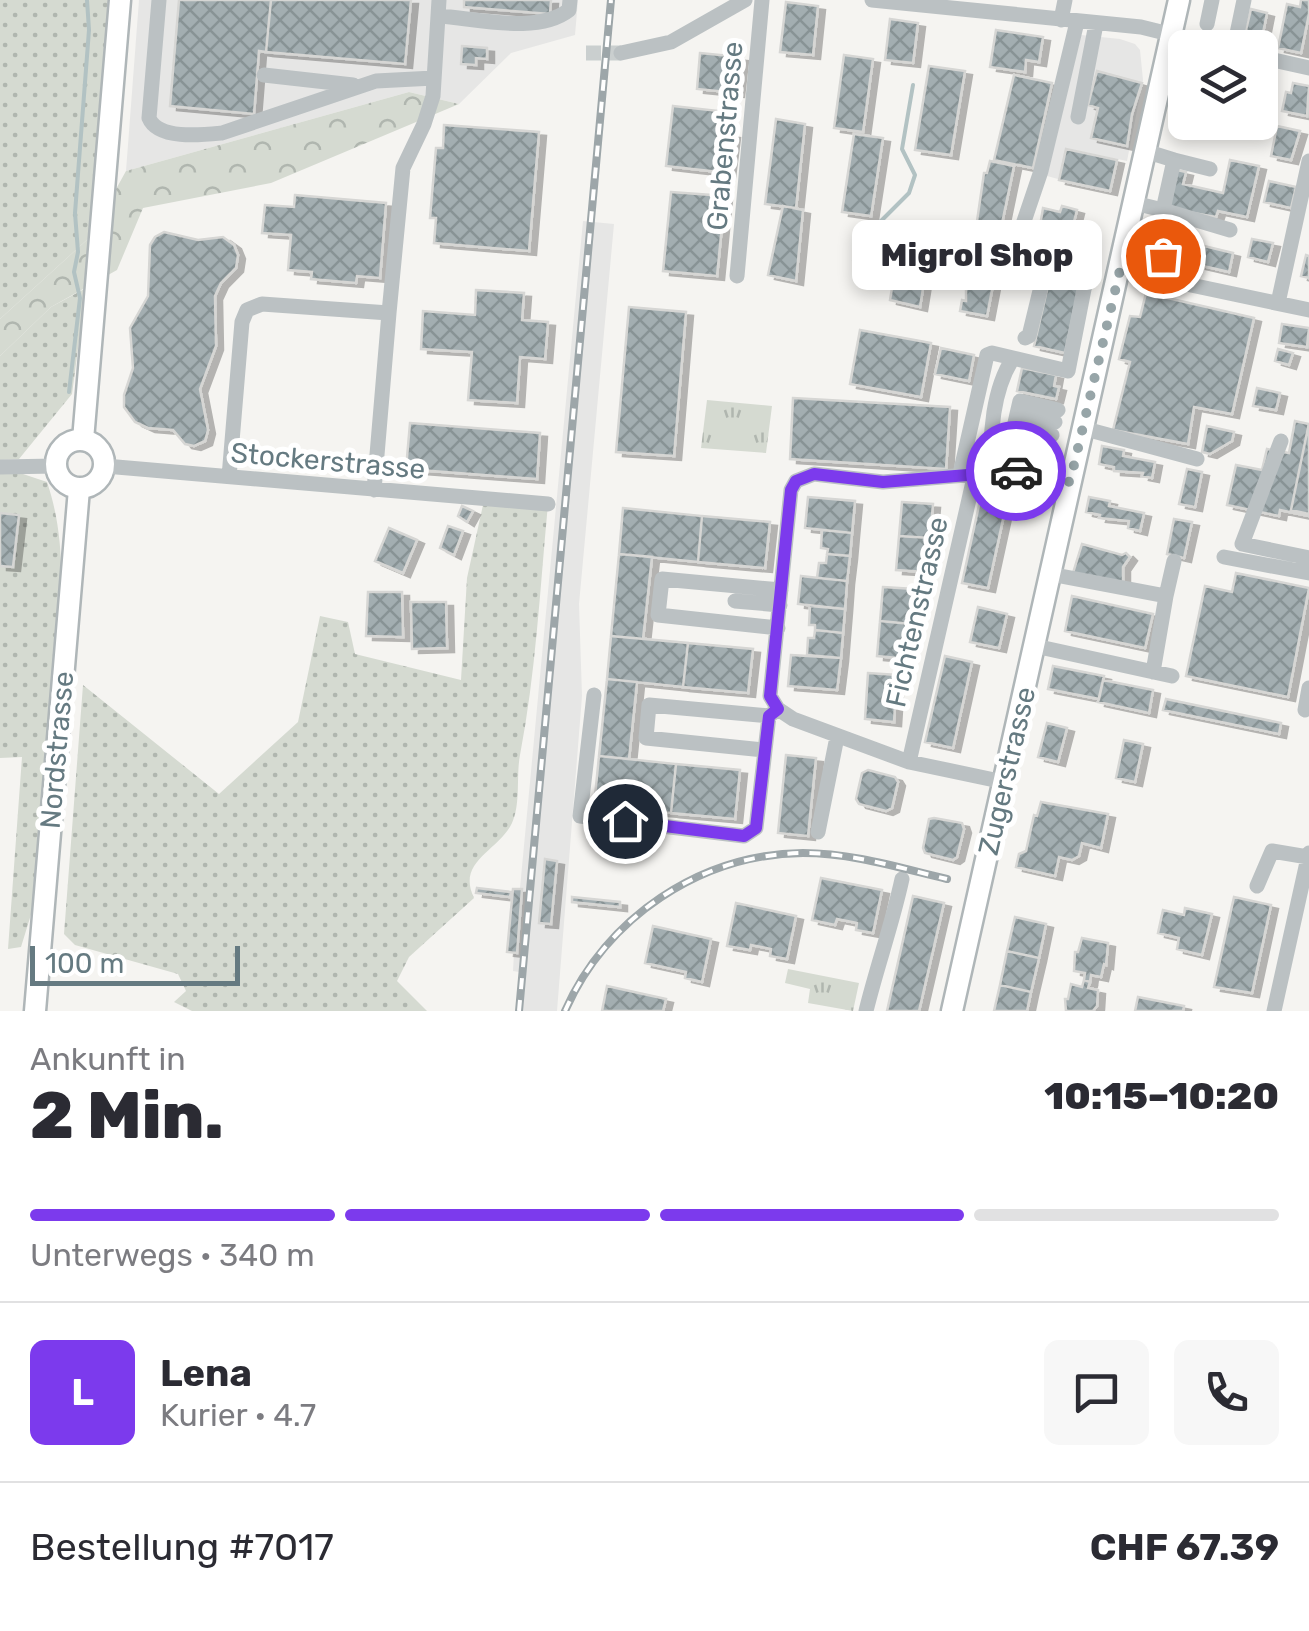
<!DOCTYPE html>
<html lang="de">
<head>
<meta charset="utf-8">
<style>
	:root { --surface:#fff; --page:#f7f7f7; --text:#2b2b33; --muted:#7c7c81; --line:#e1e1e2; --accent:#7c3aed }
	body { margin:0; font-family:Rubik,sans-serif; background:var(--page); color:var(--text); height:100vh; display:flex; flex-direction:column; font-size:38px; white-space:nowrap }
	* { box-sizing:border-box; margin:0 }
	p { font-size:32px; color:var(--muted) }
	.icon { flex:none; width:55px; height:55px; fill:none; stroke:currentColor; stroke-width:2; stroke-linecap:round; stroke-linejoin:round }
	.map { position:relative; height:1011px; overflow:hidden }
	.side { display:flex; flex-direction:column; background:var(--surface); flex:1 }
	.side>* { flex:none }
	.fabs { position:absolute; left:1168px; top:30px; display:grid; gap:20px }
	.fabs a { display:grid; place-items:center; width:110px; height:110px; border-radius:15px; background:var(--surface); box-shadow:0 5px 15px #0003; font-size:50px }
	.scale { position:absolute; left:30px; bottom:25px; width:210px; box-sizing:border-box; padding-left:10px; border:5px solid #657a81; border-top:0; font-size:28px; line-height:35px; white-space:nowrap; color:#657a81; -webkit-text-stroke:8px #fff; paint-order:stroke }
	.pin { position:absolute; display:grid; place-items:center; width:85px; height:85px; color:#fff; margin:-42px; border:5px solid #fff; border-radius:50%; box-shadow:0 2px 10px #0007 }
	.courier { position:absolute; display:grid; place-items:center; width:100px; height:100px; margin:-50px; border:8px solid #7c3aed; border-radius:50%; background:#fff; color:#222; box-shadow:0 2px 12px #0007 }
	.bubble { position:absolute; height:70px; border-radius:15px; background:var(--surface); box-shadow:0 5px 15px #0003; font-size:32px; font-weight:800; line-height:70px; text-align:center }
	.head em { font-style:normal; font-weight:800 }
	.head div { display:flex; flex-direction:column-reverse }
	.head { display:flex; align-items:center; justify-content:space-between; height:170px; padding:0 30px }
	h1 { font-size:65px; font-weight:800; line-height:75px }
	.bar { display:grid; grid-template-columns:repeat(4,1fr); gap:15px 10px; align-content:center; height:120px; padding:0 30px }
	.bar i { height:12px; border-radius:8px; background:var(--line) }
	.bar .active { background:var(--accent) }
	.bar p { grid-column:span 4 }
	.line { display:flex; align-items:center; gap:25px; padding:0 30px; border-top:2px solid var(--line) }
	.line div { flex:1 }
	.round { display:grid; place-items:center; flex:none; width:105px; height:105px; border-radius:15px; background:var(--page) }
	.map>svg:first-child { display:block }
	.built { fill:#e6e6e5 }
	.grass { fill:url(#grass-dots) }
	.forest { fill:url(#forest-crowns) }
	.park { fill:url(#park-tufts) }
	.lines { fill:none; stroke-linecap:round; stroke-linejoin:round }
	.stream { stroke:#b2c2c3; stroke-width:4 }
	.building { fill:url(#building-cross-hatch); stroke:#d6d6d4; stroke-width:2.5; filter:url(#shadow) }
	.minor-tunnel { stroke:#cacfcf; stroke-width:15; stroke-dasharray:15 8; stroke-linecap:butt }
	.major-casing { stroke:#afb6b8; stroke-width:25 }
	.minor { stroke:#bbc1c3; stroke-width:15 }
	.major { stroke:#fff; stroke-width:20 }
	.rail-casing { stroke:#9da6a9; stroke-width:8 }
	.rail { stroke:#fff; stroke-width:4; stroke-dasharray:11; stroke-linecap:butt }
	.done { stroke:#97a5a8; stroke-width:10; stroke-dasharray:0 18 }
	.route { stroke:#7c3aed; stroke-width:12 }
	.labels { text-anchor:middle; dominant-baseline:central; stroke-width:10; stroke-linejoin:round; paint-order:stroke }
	.street-label { font-size:28px; fill:#657a81; stroke:#fff }
</style>
</head>
<body>
<div class="map">
<svg width="1309" height="1011" viewBox="0 0 1309 1011">
	<defs>
		<pattern id="grass-dots" width="8" height="8" patternUnits="userSpaceOnUse" patternTransform="scale(2.5)"><rect width="8" height="8" fill="#d5dad1"/><path d="M2 2h.1M6 6h.1" fill="none" stroke="#b0b6af" stroke-width="1.8" stroke-linecap="round"/></pattern>
		<pattern id="forest-crowns" width="20" height="18" patternUnits="userSpaceOnUse" patternTransform="scale(2.5)"><rect width="20" height="18" fill="#d5dad1"/><path d="M2 6a3 3 0 1 1 6 0M12 15a3 3 0 1 1 6 0" fill="none" stroke="#b0b6af"/></pattern>
		<pattern id="park-tufts" width="24" height="20" patternUnits="userSpaceOnUse" patternTransform="scale(2.5)"><rect width="24" height="20" fill="#d5dad1"/><path d="M3 7l-1-3M5 7V3M7 7l1-3M15 17l-1-3M17 17v-4M19 17l1-3" fill="none" stroke="#b0b6af"/></pattern>
		<pattern id="building-cross-hatch" width="8" height="8" patternUnits="userSpaceOnUse" patternTransform="scale(2.5)"><rect width="8" height="8" fill="#a3aeb1"/><path d="M0 0l8 8M0 8l8-8" fill="none" stroke="#889395"/></pattern>
		<filter id="shadow"><feDropShadow dx="7" dy="4" stdDeviation="0" flood-color="#0004"/></filter>
	</defs>
	<rect width="100%" height="100%" fill="#f5f4f1"/>
	<!-- built -->
	<path class="built" d="M139,0H578L575,35L511,53L459,104L409,92L126,171Z
		M1081,35L1120,39L1135,44L1140,50L1143,80L1127,161L1066,148L1058,179L1047,176Z
		M583,221L614,224L579,604L582,696L557,1011H516L519,972L513,971L514,953L507,952L513,889L520,888Z"/>
	<!-- grass -->
	<path class="grass" d="M0,0H109L89,238L0,319Z
		M86,288L72,394L19,459L0,460V356L51,307Z
		M11,470L47,482C73,558 57,640 49,717C43,781 38,845 33,908L21,947L8,949L22,757L0,758V471Z
		M548,504C540,588 536,672 520,755C516,776 521,804 512,823C499,851 456,861 474,898L409,957L397,981L427,1011H192L174,1002L186,991L178,974L75,945L64,934L83,685L219,794L298,722L320,616L348,622L355,654L461,680L467,578L483,505Z"/>
	<!-- forest -->
	<path class="forest" d="M409,92L459,104L271,183L143,208L117,270L51,307L0,356V319L89,238L126,171Z"/>
	<!-- park -->
	<path class="park" d="M707,400L772,406L766,453L701,448Z
		M788,969L859,983L853,1011L808,1003L810,989L785,983Z"/>
	<g class="lines">
		<!-- stream -->
		<path class="stream" d="M854,260L876,226L909,193L915,175L902,149L913,85
			M69,392L80,298L74,272L78,252L75,213L89,30L87,0"/>
	</g>
	<!-- building -->
	<path class="building" d="M179,0H271L266,52L259,51L254,114L170,106Z
		M271,0H411L405,64L266,52Z
		M464,0H551L550,14L464,7Z
		M1301,0H1309V14L1301,53L1278,48L1287,4L1300,7Z
		M786,2L818,6L813,55L780,52Z
		M1251,9L1267,13L1260,48L1242,47Z
		M890,19L918,23L913,63L885,60Z
		M996,30L1043,37L1039,62L1026,60L1025,72L990,67Z
		M462,46L487,48V59L476,58V65L461,64Z
		M700,53L741,57L737,93L697,89Z
		M844,55L873,59L863,132L834,128Z
		M929,66L965,71L951,155L915,150Z
		M1097,71L1142,83L1132,114L1127,146L1091,138L1098,108L1088,105Z
		M1014,75L1052,83L1033,168L994,160Z
		M1293,83L1309,86L1307,116L1282,111L1286,92L1291,93Z
		M673,106L728,112L726,133L733,134L728,173L666,166Z
		M776,119L805,124L796,208L765,204Z
		M444,125L539,132L529,251L434,243L436,218H430L436,148H443Z
		M1277,126L1300,131L1291,160L1271,156Z
		M854,134L883,138L871,216L842,212Z
		M1066,149L1117,160L1110,191L1059,180Z
		M1230,160L1259,166L1247,217L1218,211L1216,217L1159,207L1168,168L1186,172L1183,184L1223,193Z
		M990,161L1014,166L1000,233L976,228L984,173H987Z
		M1269,181L1296,187L1291,208L1264,202Z
		M671,192L725,196L717,276L663,271Z
		M295,195L386,203L380,278L357,276L356,283L311,279L312,272L288,270L291,235L262,233L265,205L294,207Z
		M783,206L803,210L796,281L768,275Z
		M1062,206L1077,210L1068,245L1045,240L1049,222L1041,220L1043,208L1060,212Z
		M903,222L933,227L920,307L890,300Z
		M980,229L1003,233L987,316L960,311L962,300L966,301V281L969,280L972,251L976,252Z
		M164,232L198,240L223,237L234,245L238,255L236,268L221,283L215,296L216,346L200,389L208,430L205,441L194,446L185,444L173,430L148,428L135,422L124,407V395L133,368L130,328L148,296L150,245L155,237Z
		M1252,239L1273,243L1268,262L1248,257Z
		M1204,246L1233,253L1229,272L1199,265Z
		M1306,255L1309,256V278L1301,276Z
		M1050,277L1080,283L1065,353L1034,346Z
		M476,290L524,293L522,320L548,322L545,359L520,357L517,403L468,400L472,352L421,349L423,311L475,315Z
		M1146,293L1254,318L1232,414L1194,407L1188,444L1113,430L1130,362L1119,359L1130,316L1140,317Z
		M629,307L686,312L674,456L616,452Z
		M1282,324L1309,328L1307,347L1279,343Z
		M860,330L931,343L921,397L850,384Z
		M941,348L974,355L969,381L935,374Z
		M1278,349L1293,353L1289,365L1275,361Z
		M1022,368L1056,375L1054,386L1059,387L1056,399L1017,391Z
		M1257,388L1280,393L1276,410L1253,406Z
		M793,398L950,407L946,469L790,459Z
		M1295,421L1309,424V516L1280,510L1279,516L1227,505L1236,465L1262,470L1267,449L1289,453Z
		M410,423L540,433L537,479L406,469Z
		M1309,423V514L1291,510Z
		M1207,426L1234,432L1232,441L1210,454L1202,452Z
		M1102,446L1124,450L1123,456L1155,462L1152,478L1142,476L1143,473L1114,471V467L1099,464Z
		M1187,469L1202,472L1195,507L1179,504Z
		M981,496L1007,501L988,588L962,583Z
		M808,497L855,501L852,533L805,528Z
		M1089,497L1110,501L1109,506L1144,513L1140,531L1128,528L1129,521L1099,518L1100,515L1086,512Z
		M902,502L933,504L930,538L899,536Z
		M462,506L473,511L467,522L458,516Z
		M623,508L702,516L698,562L619,554Z
		M0,513L19,515L13,567L0,566Z
		M702,516L770,522L765,568L698,562Z
		M1174,519L1192,522L1184,558L1167,554Z
		M448,526L463,531L454,555L440,548Z
		M389,528L417,540L403,573L375,561Z
		M822,530L852,533L850,556L827,554L828,549L821,548Z
		M899,536L930,538L927,572L896,570Z
		M1082,544L1122,555L1126,553L1130,557L1123,567V586L1073,573Z
		M619,554L652,557L643,639L611,636Z
		M827,554L850,556L847,581L817,578L819,563H826Z
		M1236,573L1309,588L1288,697L1186,676L1205,586L1232,592Z
		M801,576L847,581L845,609L798,604Z
		M883,587L914,589L911,624L880,621Z
		M368,592H402L403,637L366,636Z
		M1072,596L1153,614L1145,648L1065,631Z
		M411,602H446L447,648L412,649Z
		M810,606L845,609L843,633L815,630V625H809Z
		M978,607L1007,614L999,648L970,642Z
		M880,621L911,624L908,659L877,656Z
		M815,630L843,633L841,658L807,655L808,638H814Z
		M611,636L688,643L683,687L607,679Z
		M688,643L753,649L748,693L683,687Z
		M791,655L841,658L837,690L788,686Z
		M945,656L972,662L953,748L925,742Z
		M1053,666L1104,676L1099,699L1048,689Z
		M868,673L897,675L894,722L865,719Z
		M607,679L637,682L629,759L599,756Z
		M1103,680L1153,690L1149,713L1098,702Z
		M1166,699L1281,723L1279,734L1163,710Z
		M1047,723L1067,728L1058,762L1038,757Z
		M1124,740L1143,744L1135,782L1116,778Z
		M786,755L816,758L808,836L778,833Z
		M599,756L676,764L671,813L594,806Z
		M676,764L740,770L735,819L671,813Z
		M868,770L895,777L898,782L892,808L886,811L859,804L856,799L862,773Z
		M1041,802L1108,814L1101,848L1082,843L1079,856L1072,860L1059,857L1055,876L1016,867L1019,854L1026,851L1034,815L1037,816Z
		M934,818L962,823L964,829L957,857L953,860L925,853L923,848L929,819Z
		M545,859L557,861L551,924L539,923Z
		M821,878L882,890L873,933L856,930L857,923L837,919L835,925L812,920Z
		M477,888L511,892L510,897L476,893Z
		M513,889H522L517,953L507,952Z
		M913,896L944,903L919,1011H887Z
		M572,897L620,902V907L572,902Z
		M1234,897L1271,905L1252,993L1214,987Z
		M736,903L796,916L787,959L770,956L771,949L751,945L750,950L727,946Z
		M1185,908L1212,914L1202,955L1177,949L1179,938L1158,933L1163,910L1184,915Z
		M1015,917L1046,924L1039,958L1007,951Z
		M653,926L711,939L702,982L685,978L686,972L645,963Z
		M1082,938L1108,943L1106,965L1104,964L1101,977L1091,975L1090,982L1084,980L1085,973L1074,971L1075,952H1078Z
		M1007,951L1039,958L1031,992L1000,985Z
		M1084,980L1090,982L1088,988L1098,990L1097,1006L1093,1011H1066L1065,999H1068L1071,984L1082,987Z
		M1000,985L1031,992L1027,1011H994Z
		M607,986L666,999L663,1011H602Z
		M1138,997L1184,1006L1183,1011H1135Z"/>
	<g class="lines">
		<!-- minor-tunnel -->
		<path class="minor-tunnel" d="M586,53H621"/>
		<defs>
			<path id="major" d="M56 464a24 24 0 1 1 48 0a24 24 0 1 1-48 0Z
				M83,440L120,0
				M35,1011L79,489
				M952,1011L1179,0"/>
		</defs>
		<!-- major casing -->
		<use href="#major" class="major-casing"/>
		<!-- minor -->
		<path class="minor" d="M159,0L149,118C158,140 202,135 222,133L376,81L434,78
			M872,0L1141,27L1226,48
			M438,16C476,18 537,35 569,10L570,0
			M1061,20L1065,0
			M1207,24L1212,0
			M1234,48L1244,0
			M621,53L671,42L745,0
			M1260,57L1309,68
			M264,75L353,85
			M1078,117L1096,24
			M1174,160L1210,169
			M1134,203L1163,210L1174,160L1145,151
			M1163,210L1230,230
			M1019,236L1041,171L1077,22
			M1120,270L1309,310
			M737,276L762,0
			M1157,278L1168,235
			M1278,303L1309,161
			M389,313L403,168L424,124L433,96L439,0
			M1017,414L1020,401L1058,410
			M1015,423L1017,414L1055,422
			M1082,428L1197,459
			M1281,441L1242,544L1309,558
			M1009,455L1014,426L1052,435
			M105,466L548,504
			M0,467L56,466
			M992,472C989,435 993,389 1013,358
			M960,474L987,355L992,353L1068,371L1086,279L1045,270L1029,336L1025,338
			M229,477L242,322L247,310L262,304L389,313L374,490
			M1224,557L1309,573
			M1050,574L1166,596L1174,561
			M735,601L780,605
			M778,628L658,615L662,579L781,590
			M1035,646L1172,676
			M1153,672L1166,596
			M594,695L580,816L744,836L756,828L769,716L778,709L793,719L909,762L1004,782
			M778,709L770,696L791,490L796,481L814,474L883,482L1013,471L1070,482
			M1305,710L1309,688
			M764,750L646,738L649,705L769,716
			M909,762L975,473
			M818,832L837,737
			M1257,886L1272,851L1308,857
			M866,1011C877,966 892,925 902,879
			M1274,1011L1309,853"/>
		<!-- major -->
		<use href="#major" class="major"/>
		<defs>
			<path id="rail" d="M519,1011L611,0
				M565,1011C606,918 700,854 803,853C852,853 900,868 947,879"/>
		</defs>
		<!-- rail casing -->
		<use href="#rail" class="rail-casing"/>
		<!-- rail -->
		<use href="#rail" class="rail"/>
	</g>
	<g class="lines">
		<!-- done -->
		<path class="done" d="M1016,471L1070,482L1120,270L1158,278L1163,256"/>
		<!-- route -->
		<path class="route" d="M625,821L744,836L756,828L769,716L778,709L770,696L791,490L796,481L814,474L883,482L1016,471"/>
	</g>
	<g class="labels">
		<!-- street labels -->
		<g class="street-label">
			<text transform="translate(725 136) rotate(-85)">Grabenstrasse</text>
			<text transform="translate(328 461) rotate(5)">Stockerstrasse</text>
			<text transform="translate(917 612) rotate(-77)">Fichtenstrasse</text>
			<text transform="translate(57 750) rotate(-85)">Nordstrasse</text>
			<text transform="translate(1007 771) rotate(-77)">Zugerstrasse</text>
		</g>
	</g>
</svg>
<div class="fabs">
<a><svg class="icon" aria-label="layers" viewBox="0 0 24 24"><path d="M12 4l9 5-9 5-9-5zM3 14l9 5 9-5"/></svg></a>
</div>
<div class="scale">100 m</div>
<div class="pin" style="left:1163px;top:256px;background:#ea580c"><svg class="icon" aria-label="bag" viewBox="0 0 24 24"><path d="M5 8h14l-1 12H6zM9 8a3 3 0 0 1 6 0"/></svg></div>
<div class="pin" style="left:625px;top:821px;background:#1f2937"><svg class="icon" aria-label="home" viewBox="0 0 24 24"><path d="M3 11l9-7 9 7M6 9v11h12V9"/></svg></div>
<div class="courier" style="left:1016px;top:471px"><svg class="icon" aria-label="car" viewBox="0 0 24 24"><path d="M5 17H2v-5l4-1 3-4h7l3 4 3 1v5h-3M9 17h6M6 11h13"/><circle cx="7" cy="17" r="2"/><circle cx="17" cy="17" r="2"/></svg></div>
<div class="bubble" style="left:852px;top:220px;width:250px">Migrol Shop</div>
</div>
<section class="side">
<div class="head"><div><h1>2 Min.</h1><p>Ankunft in</p></div><em>10:15–10:20</em></div>
<div class="bar"><i class="active"></i><i class="active"></i><i class="active"></i><i></i><p>Unterwegs · 340 m</p></div>
<div class="line" style="height:180px"><b class="round" style="background:var(--accent);color:#fff">L</b><div><b>Lena</b><p>Kurier · 4.7</p></div><a class="round"><svg class="icon" aria-label="chat" viewBox="0 0 24 24"><path d="M4 5h16v11H9l-5 4z"/></svg></a><a class="round"><svg class="icon" aria-label="phone" viewBox="0 0 24 24"><path d="M5 4h4l2 5-3 2q2 4 5 5l2-3 5 2v4C11 20 4 13 5 4z"/></svg></a></div>
<div class="line" style="height:130px"><div>Bestellung #7017</div><b>CHF 67.39</b></div>
</section>
</body>
</html>
